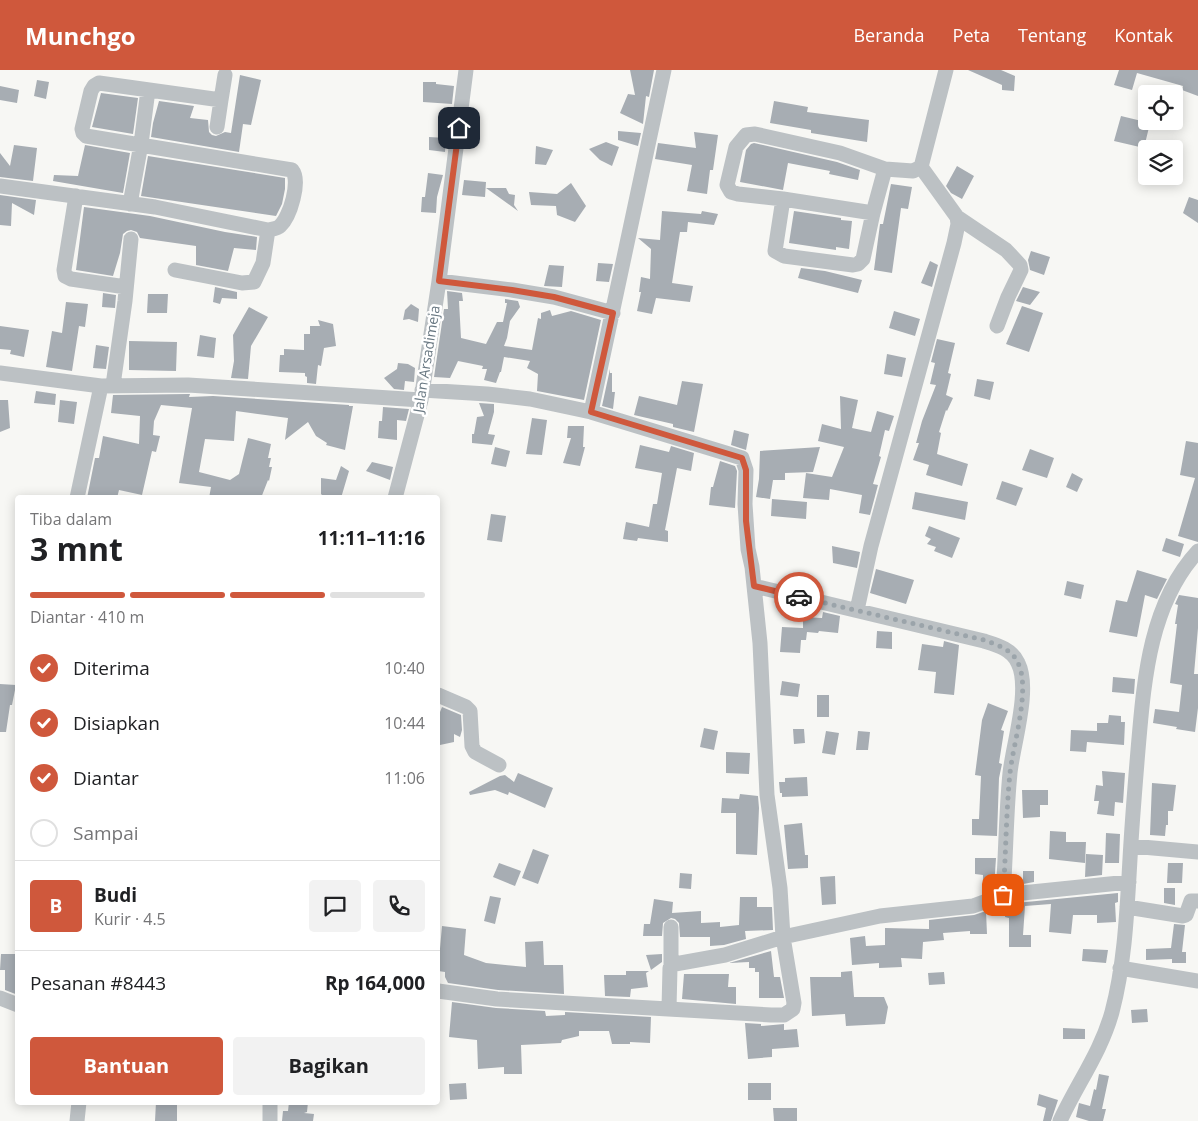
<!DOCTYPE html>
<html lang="id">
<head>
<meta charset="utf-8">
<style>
	:root { --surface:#fff; --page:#f2f2f2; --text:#202124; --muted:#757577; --line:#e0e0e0; --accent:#cf583c }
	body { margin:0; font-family:"Open Sans",sans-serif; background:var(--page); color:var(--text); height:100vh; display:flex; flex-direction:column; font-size:19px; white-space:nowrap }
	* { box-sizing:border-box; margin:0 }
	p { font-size:16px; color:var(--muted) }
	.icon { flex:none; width:28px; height:28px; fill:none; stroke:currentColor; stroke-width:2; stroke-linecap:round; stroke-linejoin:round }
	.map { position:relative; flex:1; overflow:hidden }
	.sheet { position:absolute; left:15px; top:425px; width:425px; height:610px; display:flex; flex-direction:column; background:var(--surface); border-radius:5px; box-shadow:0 2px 12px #0003 }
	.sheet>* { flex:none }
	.fabs { position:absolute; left:1138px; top:15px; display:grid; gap:10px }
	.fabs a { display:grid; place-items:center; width:45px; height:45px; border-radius:5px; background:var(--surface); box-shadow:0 2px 12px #0003; font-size:25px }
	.pin { position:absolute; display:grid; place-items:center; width:42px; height:42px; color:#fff; margin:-21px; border-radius:10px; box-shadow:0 2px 8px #0006 }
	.courier { position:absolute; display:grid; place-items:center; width:50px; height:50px; margin:-25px; border:4px solid #cf583c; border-radius:50%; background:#fff; color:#222; box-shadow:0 1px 6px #0007 }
	.head em { font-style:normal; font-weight:700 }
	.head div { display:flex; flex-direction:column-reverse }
	.head { display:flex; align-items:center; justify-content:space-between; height:85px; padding:0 15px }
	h1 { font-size:32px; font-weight:700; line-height:38px }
	.bar { display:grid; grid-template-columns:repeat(4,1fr); gap:8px 5px; align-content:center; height:60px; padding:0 15px }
	.bar i { height:6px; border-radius:4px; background:var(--line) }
	.bar .active { background:var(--accent) }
	.bar p { grid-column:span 4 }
	.line { display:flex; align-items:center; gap:12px; padding:0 15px; border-top:1px solid var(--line) }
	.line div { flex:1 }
	.round { display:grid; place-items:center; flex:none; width:52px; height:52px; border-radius:5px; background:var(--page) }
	ol { padding:0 15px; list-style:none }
	li { display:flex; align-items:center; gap:15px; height:55px }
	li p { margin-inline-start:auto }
	li .icon { padding:5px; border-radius:50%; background:var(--accent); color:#fff; stroke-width:4 }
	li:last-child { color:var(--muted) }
	li i { width:28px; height:28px; border:2px solid var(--line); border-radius:50% }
	.primary-button { display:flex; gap:10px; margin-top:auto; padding:10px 15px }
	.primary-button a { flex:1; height:58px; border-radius:5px; background:var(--accent); color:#fff; font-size:20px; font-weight:700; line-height:58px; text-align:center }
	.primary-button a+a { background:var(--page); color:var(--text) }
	header { display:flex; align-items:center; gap:30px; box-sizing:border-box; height:70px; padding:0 25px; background:var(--accent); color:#fff }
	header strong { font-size:24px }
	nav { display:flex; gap:28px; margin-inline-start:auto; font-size:18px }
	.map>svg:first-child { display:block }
	.building { fill:#a7adb3 }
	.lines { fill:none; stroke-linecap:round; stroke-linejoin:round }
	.minor { stroke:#bcc1c4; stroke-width:15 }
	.done { stroke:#9ba4aa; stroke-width:5; stroke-dasharray:0 9 }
	.route { stroke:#cf583c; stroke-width:6 }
	.labels { text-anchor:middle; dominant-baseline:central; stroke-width:5; stroke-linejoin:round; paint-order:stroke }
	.street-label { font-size:14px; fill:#697882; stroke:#fff }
</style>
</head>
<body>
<header>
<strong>Munchgo</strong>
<nav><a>Beranda</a><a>Peta</a><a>Tentang</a><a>Kontak</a></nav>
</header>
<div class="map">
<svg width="1198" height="1051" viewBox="0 0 1198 1051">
	<rect width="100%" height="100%" fill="#f7f7f4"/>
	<!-- building -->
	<path class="building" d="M630,0H654L649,27L646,26L643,54L620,43L628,24L635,25Z
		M968,0H1001L1015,6L1014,21L1002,20V15Z
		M1119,0H1198V26L1182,20L1183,16L1137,3L1132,20L1114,15Z
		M240,5L261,10L251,55L243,54L239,82L151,67L153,53L159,31L194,36L190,48L208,50L209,62L212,65L216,66L225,62L231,63Z
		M37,10L49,12L46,29L34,26Z
		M423,12H436V14L454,16L452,34L423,32Z
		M0,16L19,20L17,33L0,30Z
		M101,23L138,28L133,64L92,57Z
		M774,31L808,37L807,42L869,50L867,72L811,63V60L770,53Z
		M1121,46L1150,53L1144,78L1114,71Z
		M618,61L641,63L638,76L618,70Z
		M694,62L718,65L713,100H710L707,124L687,121L692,95L655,89L658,73L696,78Z
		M429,67L446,68L445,82L429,80Z
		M606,72L619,77L612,96L600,90L589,79Z
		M754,73L837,92L860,100L858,110L829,104L830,101L788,93L783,120L740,112L746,80L751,74Z
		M14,75L37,78L33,111L0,107V83L10,96Z
		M85,75L130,83L123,123L53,111L54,105L78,106Z
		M536,76L553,80L546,95L535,94Z
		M148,86L285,108V119L282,134L276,146L141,126Z
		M957,96L974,106L962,129L951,123L946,116Z
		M428,103L443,105L437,127L436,143L421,142L422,127H425Z
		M464,110L486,112L485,127L462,125Z
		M571,113L586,136L575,152L557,145L556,136L531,135L529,122L557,124Z
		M891,114L912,117L908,139L901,138L892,203L874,200L880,154H883Z
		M486,118H506L509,124L515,125L514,135L518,141Z
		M0,125L36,130L34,145L12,133L11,156L0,155Z
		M1189,127L1198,130V153L1183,143Z
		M84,137L150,146L225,162L257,167L256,180L234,178L228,201L196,195V176L140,168L137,162L131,160L127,161L123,164L120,183L113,206L76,200Z
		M662,141L701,144L702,141L718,144L714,155L688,152L687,162H680L672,213L693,216L690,232L656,228L652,244L637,241L641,222H639L641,207L650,209L651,179L638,168L660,170Z
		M794,141L841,148V150L852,151L849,179L836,177V180L789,173Z
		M1031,181L1050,187L1044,205L1030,200L1028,190Z
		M930,191L938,195L932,217L921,213Z
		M598,193L613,194L609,212L596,211Z
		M549,195L564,196L562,217L544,216Z
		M801,198L825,201L862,210L858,223L798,208Z
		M215,217L237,222V229L222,228L220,234L213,232Z
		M1023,217L1040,222L1030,235L1016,231Z
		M447,221L462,223L463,231H459L461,268L486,274L497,252H503L507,233H505V229L518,231L520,237L510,251L507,268L504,276L532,280L538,248L541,249V243L550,240L552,246L571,241L601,250L584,330L537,321L538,304L527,298L530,291L504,287L501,302H500L496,313L484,310L487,299H482L483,296L458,291L450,308L434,307L444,239H448Z
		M103,223L116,225L115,238L102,237Z
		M148,224H168L167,243H147Z
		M66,232L88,234L85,257L79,256L72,301L46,297L52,261L62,263Z
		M411,234L419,239L418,252L409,249L403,250L405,240Z
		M1022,236L1043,243L1029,282L1006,274Z
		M249,237L268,247L251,276L248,309L231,308L234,291L233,265Z
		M894,241L920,249L915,266L889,258Z
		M318,250L333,254L336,276L324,278L321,296L318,295L316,314L307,313V307L305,306V303L279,302L280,285H284V279L304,280V264H310V256H320Z
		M0,256L29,260L24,287L10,284L11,280L0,279Z
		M200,265L216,268L214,288L197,286Z
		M937,269L955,273L948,303L951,304L946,325L953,328L947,341L946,340L939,362L941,363L937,384L968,394L962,416L926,405L929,395L913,390L919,373H916L922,351L936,315L930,314L935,293L931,292Z
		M129,271L177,272L176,301L129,300Z
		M96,275L109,277L106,299L93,298Z
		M887,284L906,288L902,307L884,304Z
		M398,293L408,294L415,298L414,312L405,311L404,320L394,319L384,308L397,299Z
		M610,299V303H612V322H615L613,339L602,336Z
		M977,309L994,312L990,330L974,326Z
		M682,311L703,314L694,362L673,357V354L634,345L639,326L677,335Z
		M36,321L56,324L55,335L34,333Z
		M188,324H190L189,327L213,326L349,335V336H353L345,380L326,375L327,373L316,366L308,352L285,370L288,348L236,341L234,371L205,369L199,402L230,410L239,404L248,368L271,374L268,388H271L269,397H272L269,411L268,410L261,428H209L211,417L179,413L192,338L161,335L154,351L153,365L160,366L156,382L152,381L142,425L119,420L117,428H87L95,388H99L103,366L139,374L140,346L111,343L113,325Z
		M840,326L858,330L852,358L871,362L877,341L894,346L889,361L885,360L879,386L881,387L873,414L878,415L870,445L859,443L862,425L830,419L829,430L803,428L806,403L832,407L844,377L818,371L822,354L841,359Z
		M0,330H8L10,358L0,362Z
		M60,330L77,332L74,354L58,352Z
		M479,333L494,334V342L488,364L495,365L492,375L472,373V364H474L477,347L484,346Z
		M383,337L409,339L406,351L397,350V370L378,368L379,351H382Z
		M532,348L547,350L542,385L526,384Z
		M568,356H584L583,377H585L580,396L563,393L571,368H567Z
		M734,360L749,364L746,380L731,375Z
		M1186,371L1198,373V472L1178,466L1195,408L1180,405Z
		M640,375L669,382L671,376L694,383L691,401L677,398L665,460L668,461V472L638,468L637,471L623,469L626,452L649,457L653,434H657L662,403L635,398Z
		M495,377L510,381L506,397L491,394Z
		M820,377L813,402L785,403V410H773L770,429L756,427L759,409L760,381Z
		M1030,379L1054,388L1047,408L1022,400Z
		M720,391L735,396L737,401L735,438L709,435L711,417H713Z
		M372,392L393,397L390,410L366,401Z
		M341,396L349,401L341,428H325L321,424V408L336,410Z
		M1072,403L1083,409L1077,422L1066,417Z
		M1002,411L1023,418L1016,436L996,429Z
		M915,422L968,432L965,450L912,439Z
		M772,429L807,432L806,449L771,446Z
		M491,444L506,446L502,472L487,470Z
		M929,456L960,468L952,488L934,481L936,477L927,474L931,469L925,466Z
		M1166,468L1184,474L1180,487L1162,481Z
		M832,476L860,482L857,498L833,493Z
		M876,499L914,510L906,534L870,523Z
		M1137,500L1167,509L1157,529L1145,525L1137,567L1109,562L1116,530L1127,532Z
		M1067,511L1084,515L1081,529L1064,525Z
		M1179,525L1198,528V558L1194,604H1198V638L1195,662L1176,659L1177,657L1153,653L1155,639L1179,642L1182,615L1170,613L1177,554H1175L1178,535L1175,534Z
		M823,542L840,546L838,563L819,561L818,563L807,562L806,570H801L800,583L780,582L782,557L803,558V547L822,548Z
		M877,561L892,562V579L876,578Z
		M944,571L959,575L954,625L934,623L936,602L918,600L922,574L943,577Z
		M1113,607L1135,609L1134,624L1112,622Z
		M782,611L800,614L798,627L780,625Z
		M0,614L16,615L12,635H10L6,662H0Z
		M817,625H829V647H817Z
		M988,633L1008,641L1001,660L1004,661L999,693L1002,694L999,708L997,766L972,765V749H979L981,706L975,705L982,650Z
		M442,637L461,645L462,660L460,667L454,664V672L440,675L438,669V647Z
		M1109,645L1121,646V652H1125L1124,675L1087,672L1086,682L1070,681L1071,660L1097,661V653H1108Z
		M704,658L718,661L714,680L700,677Z
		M793,659H804L805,673L794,674Z
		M826,661L839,663L835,685L822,683Z
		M858,661L870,662L868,680H856Z
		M726,682L750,683L749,704L726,703Z
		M1102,701L1125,703L1123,733L1115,732L1114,746L1097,744L1099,731H1094L1096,715L1103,716Z
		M518,703L553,718L545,738L509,722L508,725L495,720L470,725L469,722L500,706L505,705L514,712Z
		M807,707L808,726L782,727V723H780L779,712H785V708Z
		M1152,713L1176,715L1173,741H1168V755H1166L1165,766L1150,765Z
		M1022,720H1048V735H1040V747L1023,748Z
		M740,724L758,726L759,738L757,785L736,784V743H721L722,728L739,729Z
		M802,753L805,785H808V798L788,799L784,755Z
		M1050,761L1066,762V772H1086L1085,793L1049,789Z
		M1106,763L1120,764L1119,793H1105Z
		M533,779L549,785L538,814L522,808Z
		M1086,784L1103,785L1102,805L1085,807Z
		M975,788H996L994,818L983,822V805L975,804Z
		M499,793L521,801L515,816L493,807Z
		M1168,793H1183L1182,813H1167Z
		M1023,801H1034V812L1023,814Z
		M680,803L692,804L691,819L679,818Z
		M835,806L836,834L822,835L820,807Z
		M1164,818H1175V835L1164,833Z
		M1118,823V832L1115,833L1116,852L1097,853V845H1073L1071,864L1049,862L1051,834L1025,836L1023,865H1031V877H1009V848L1005,847L1006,834Z
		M490,826L501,828L495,854L484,851Z
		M740,827H757V837H772L773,860L745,861L746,869L724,875L710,876V867H680L679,853L675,849L671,848L663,853L662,866H643L644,854H650L654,829L673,832L672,843L701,841V853L720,852V857L739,855Z
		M986,841L987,864H970V861L943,863L944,870L923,872L922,889L901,888L902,897L879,898V893L852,895L850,868L865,866L866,876L885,875V858L929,859V850L974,845Z
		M1174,854L1185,855L1182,882H1186V893H1172V889L1146,890V879L1171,878Z
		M442,856L466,859L464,885L486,893L526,897L525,872L543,871L544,895H563L564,924L498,920L448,913L445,907V902L438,901Z
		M1083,879L1108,880L1106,893L1082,891Z
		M771,881L774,907H780L784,928H759V902H755V898H749V892L729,893Z
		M1,884H18V925L5,920V900H0Z
		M662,884V892L651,900L646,885Z
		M626,901H649L646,903L648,917L631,919L630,927L605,926L604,905H626Z
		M852,901L854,927H884L888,937L885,954L846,956L845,944L812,946L810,907H841V902Z
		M944,902L945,914L929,915L928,903Z
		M684,904H729L728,917H736V934L682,929Z
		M452,932L496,938L545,941L546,946L565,945V942L651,947L650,973L630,972V974H612L609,961H579V966L562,970L561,973L521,975L522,1004H504V997L478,999L477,970L449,967Z
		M1147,939L1148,952L1132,953L1131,940Z
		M745,953L761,954V956L784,954V960L797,959L799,977L772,979V987L748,989Z
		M1063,958L1085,959V969H1063Z
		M1099,1004L1109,1006L1102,1039H1106L1103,1051H1089L1076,1047L1079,1033L1090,1036L1094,1019L1096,1020Z
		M466,1013L467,1029L450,1030L449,1014Z
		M748,1013H771V1030H748Z
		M1039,1024L1058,1030L1051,1051H1043L1046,1038L1037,1035Z
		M156,1032H177V1051H155Z
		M289,1032H308L307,1042L304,1043L314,1044L313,1051H282L283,1041H288Z
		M773,1038H797V1051H774Z"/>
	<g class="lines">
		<!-- minor -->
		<path class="minor" d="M217,57L221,30
			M921,97L957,147L1006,180L1020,195L1021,200L1008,227L997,256
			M885,99L873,143L863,189L858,194L853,195L784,186L775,181L783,129L738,124L731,122L727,115L736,77L746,65L755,64L840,83L885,99L913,101L921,97L946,0
			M0,116L155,137L268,160C272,159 277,159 280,156C290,147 301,111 292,100L86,66L83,63L82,59L91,21L94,16L99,13L221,30L225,5
			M76,126L64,200L65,206L71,209L126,217
			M783,129L873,143
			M130,134L141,74L148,20
			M175,200L242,213L254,212L263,193L268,160
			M439,211L512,220L554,227L613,243
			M0,303L101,316L188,315L421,330
			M113,315L125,231L131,169
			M422,320L487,324L530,329L591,342L742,388L746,400L745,434L748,479L752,497L760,573L767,725L780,818L783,867L794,933L793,939L784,945H771L497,929L438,921
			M591,342L664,0
			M77,428L101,316
			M395,428L421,330L439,211L466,0
			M754,516L984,571C997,575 1012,579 1018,593C1031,619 1013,674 1010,703C1006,743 1006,784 1003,825
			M857,540L871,476L954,173L958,154L957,147
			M438,625L466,637L470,641L472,676L475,682L499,695
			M1131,776L1198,782
			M1127,837L1183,846L1186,845L1191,831H1198
			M671,857V896
			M1120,898L1198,911
			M0,928L18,935
			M669,938L670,898L675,894L725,885L783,867L880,846L973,836L1003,825L1129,812
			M270,1032V1051
			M77,1051L79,1032
			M1060,1051C1077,1014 1101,982 1112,942C1125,893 1127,840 1130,789C1132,752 1135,716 1138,680C1144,611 1149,534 1198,481"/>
	</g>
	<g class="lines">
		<!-- done -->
		<path class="done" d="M799,527L984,570C997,575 1012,579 1018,593C1031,619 1013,674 1010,703C1006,743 1006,784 1003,825"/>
		<!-- route -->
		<path class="route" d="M459,58L439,211L512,220L554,227L613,243L591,342L742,388L746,400V451L754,516L799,527"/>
	</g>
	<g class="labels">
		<!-- street labels -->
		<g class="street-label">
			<text transform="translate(426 289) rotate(-81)">Jalan Arsadimeja</text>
		</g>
	</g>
</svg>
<div class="fabs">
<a><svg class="icon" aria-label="locate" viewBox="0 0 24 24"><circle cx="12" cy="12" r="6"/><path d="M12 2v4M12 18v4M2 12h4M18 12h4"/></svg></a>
<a><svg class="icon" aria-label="layers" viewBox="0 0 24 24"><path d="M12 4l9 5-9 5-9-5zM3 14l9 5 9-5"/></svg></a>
</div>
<div class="pin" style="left:1003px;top:825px;background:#ea580c"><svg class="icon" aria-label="bag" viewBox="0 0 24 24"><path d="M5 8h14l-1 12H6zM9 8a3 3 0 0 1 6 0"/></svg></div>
<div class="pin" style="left:459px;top:58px;background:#1f2937"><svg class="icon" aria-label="home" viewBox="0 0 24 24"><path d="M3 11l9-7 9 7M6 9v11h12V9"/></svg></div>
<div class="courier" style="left:799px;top:527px"><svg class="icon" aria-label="car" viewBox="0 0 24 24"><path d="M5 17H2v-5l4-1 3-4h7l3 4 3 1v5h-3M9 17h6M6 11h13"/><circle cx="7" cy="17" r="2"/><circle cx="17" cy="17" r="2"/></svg></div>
<section class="sheet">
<div class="head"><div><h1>3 mnt</h1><p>Tiba dalam</p></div><em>11:11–11:16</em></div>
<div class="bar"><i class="active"></i><i class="active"></i><i class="active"></i><i></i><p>Diantar · 410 m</p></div>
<ol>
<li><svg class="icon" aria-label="check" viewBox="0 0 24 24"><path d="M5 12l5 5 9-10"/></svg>Diterima<p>10:40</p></li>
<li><svg class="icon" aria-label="check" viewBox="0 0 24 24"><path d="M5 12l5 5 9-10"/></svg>Disiapkan<p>10:44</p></li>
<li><svg class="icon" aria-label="check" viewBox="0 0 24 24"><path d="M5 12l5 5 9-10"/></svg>Diantar<p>11:06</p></li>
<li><i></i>Sampai</li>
</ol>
<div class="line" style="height:90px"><b class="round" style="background:var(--accent);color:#fff">B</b><div><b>Budi</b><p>Kurir · 4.5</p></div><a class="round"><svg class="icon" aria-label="chat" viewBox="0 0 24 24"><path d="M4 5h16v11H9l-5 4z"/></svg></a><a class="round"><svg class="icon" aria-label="phone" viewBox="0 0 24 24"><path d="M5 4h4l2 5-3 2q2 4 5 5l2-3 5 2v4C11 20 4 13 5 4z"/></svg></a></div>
<div class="line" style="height:65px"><div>Pesanan #8443</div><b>Rp 164,000</b></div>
<div class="primary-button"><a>Bantuan</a><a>Bagikan</a></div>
</section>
</div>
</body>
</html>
